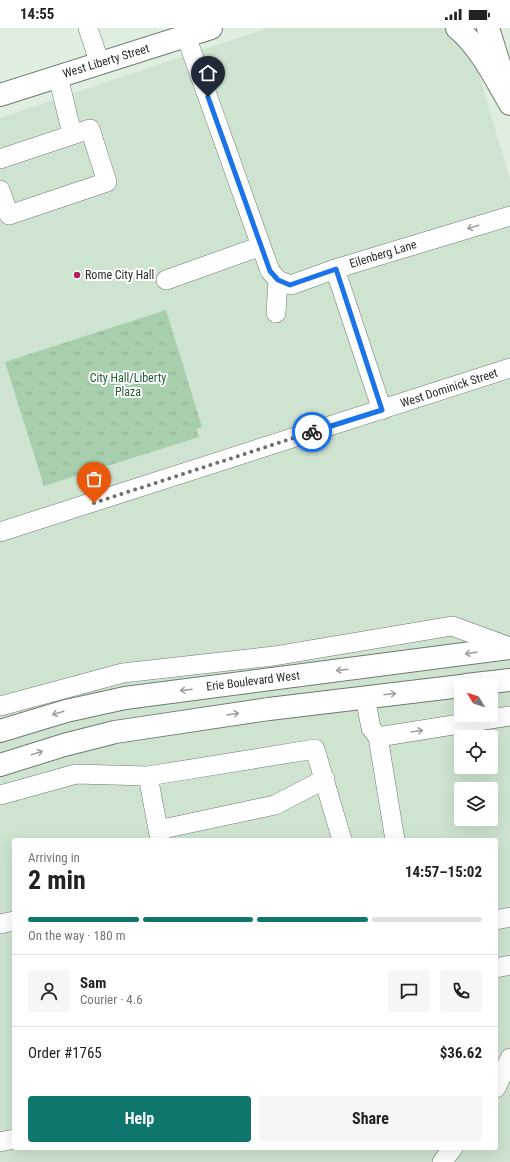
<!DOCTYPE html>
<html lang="en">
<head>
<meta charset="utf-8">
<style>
	:root { --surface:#fff; --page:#f6f6f6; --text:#222; --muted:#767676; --line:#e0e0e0; --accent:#0f766e }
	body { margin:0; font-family:"Roboto Condensed",sans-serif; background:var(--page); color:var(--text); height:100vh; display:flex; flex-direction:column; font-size:15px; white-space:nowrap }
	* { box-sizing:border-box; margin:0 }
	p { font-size:13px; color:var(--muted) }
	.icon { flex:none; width:22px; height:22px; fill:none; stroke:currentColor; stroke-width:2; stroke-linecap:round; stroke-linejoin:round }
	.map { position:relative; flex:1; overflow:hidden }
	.panel { position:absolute; left:12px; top:810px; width:486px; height:312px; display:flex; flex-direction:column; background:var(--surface); border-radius:4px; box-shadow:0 4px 16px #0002 }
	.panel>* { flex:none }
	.needle { width:26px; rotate:309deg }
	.tools { position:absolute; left:454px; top:650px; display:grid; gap:8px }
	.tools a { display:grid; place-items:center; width:44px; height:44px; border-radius:4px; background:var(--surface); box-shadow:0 4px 16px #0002; font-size:20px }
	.pin { position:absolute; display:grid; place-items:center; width:34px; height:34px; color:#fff; margin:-41px -17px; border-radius:50% 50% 50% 0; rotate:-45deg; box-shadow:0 0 4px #0007 }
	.pin .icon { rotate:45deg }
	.courier { position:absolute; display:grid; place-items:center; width:40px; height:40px; margin:-20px; border:3px solid #1a73e8; border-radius:50%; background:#fff; color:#222; box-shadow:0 1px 5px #0007 }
	.overview em { font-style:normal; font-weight:700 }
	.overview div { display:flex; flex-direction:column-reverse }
	.overview { display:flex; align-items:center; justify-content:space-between; height:68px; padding:0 16px }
	h1 { font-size:26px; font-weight:700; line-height:30px }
	.bar { display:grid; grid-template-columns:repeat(4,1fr); gap:6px 4px; align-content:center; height:48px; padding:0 16px }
	.bar i { height:5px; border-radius:3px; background:var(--line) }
	.bar .active { background:var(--accent) }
	.bar p { grid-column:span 4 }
	.line { display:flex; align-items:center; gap:10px; padding:0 16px; border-top:1px solid var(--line) }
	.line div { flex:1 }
	.round { display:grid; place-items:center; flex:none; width:42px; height:42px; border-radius:4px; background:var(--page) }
	.button { display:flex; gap:8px; margin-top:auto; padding:8px 16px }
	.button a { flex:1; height:46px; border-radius:4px; background:var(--accent); color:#fff; font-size:16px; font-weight:700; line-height:46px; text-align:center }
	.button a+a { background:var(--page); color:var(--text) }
	.status { display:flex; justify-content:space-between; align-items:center; height:28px; padding:0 20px; background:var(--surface); direction:ltr }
	.status svg { height:11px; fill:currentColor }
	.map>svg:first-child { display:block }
	.built { fill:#cee4d0; fill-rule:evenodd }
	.grass { fill:url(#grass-tufts) }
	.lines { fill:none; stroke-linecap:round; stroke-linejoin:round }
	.minor-casing { stroke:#6d7b6f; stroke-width:20 }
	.major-casing { stroke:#6d7b6f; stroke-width:24 }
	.minor { stroke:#fff; stroke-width:19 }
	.major { stroke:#fff; stroke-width:22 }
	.oneway { stroke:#9ea19f }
	.done { stroke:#687269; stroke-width:4; stroke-dasharray:0 7.2 }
	.route { stroke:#1a73e8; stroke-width:5 }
	.poi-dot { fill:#ae2362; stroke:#fff; stroke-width:1.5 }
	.labels { text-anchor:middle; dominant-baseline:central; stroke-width:4; stroke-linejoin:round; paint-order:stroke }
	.street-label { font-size:12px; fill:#282f29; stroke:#fff }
	.poi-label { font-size:12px; fill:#282f29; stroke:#fff; text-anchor:start }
	.park-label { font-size:12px; fill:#206131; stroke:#fff }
</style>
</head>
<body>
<div class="status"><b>14:55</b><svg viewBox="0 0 49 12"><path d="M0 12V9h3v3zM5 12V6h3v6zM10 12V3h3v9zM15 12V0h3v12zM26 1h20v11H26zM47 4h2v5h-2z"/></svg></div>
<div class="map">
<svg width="510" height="1134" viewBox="0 0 510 1134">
	<defs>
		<pattern id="grass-tufts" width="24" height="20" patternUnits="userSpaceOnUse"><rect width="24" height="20" fill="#a7cfad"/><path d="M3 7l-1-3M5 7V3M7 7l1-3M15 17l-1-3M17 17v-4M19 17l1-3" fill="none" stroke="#90b295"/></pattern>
	</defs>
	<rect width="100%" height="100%" fill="#deefe0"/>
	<!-- built -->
	<path class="built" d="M268,0H465L510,151V1134H0V90ZM461,657H491V687H461ZM461,709H491V739H461ZM461,761H491V791H461ZM14,812H496V1120H14Z"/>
	<!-- grass -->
	<path class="grass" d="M166,282L202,399L196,401L199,409L44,458L5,334Z"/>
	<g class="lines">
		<defs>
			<path id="minor" d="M88,0L100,36
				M186,8L270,243L278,252L291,257L335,241L510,188
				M58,48L72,106
				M0,131L90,101L107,154L9,187L0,162
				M335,241L382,382
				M166,252L261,218
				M276,285L278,252
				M0,504L510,340
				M365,669L371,700L378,709L395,812
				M0,678L123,645L274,628L452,598L510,619
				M378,709L510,688
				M148,748L160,812
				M0,767L76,746L148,748L315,721L342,812
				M158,802L275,777L325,751
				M496,892L510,889
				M0,896L14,893
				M496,940L510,937
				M496,1060L510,1030
				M0,1114L14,1111
				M442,1134L453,1120"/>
			<path id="major" d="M457,0C480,19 495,50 510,76
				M488,0L503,48
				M0,67L211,0
				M466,657L510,652
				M0,703L66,683L125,670L510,620
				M0,737L64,717L115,704L269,681L461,658"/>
		</defs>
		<!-- minor casing -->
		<use href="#minor" class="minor-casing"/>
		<!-- major casing -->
		<use href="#major" class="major-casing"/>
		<!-- minor -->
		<use href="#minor" class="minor"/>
		<!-- major -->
		<use href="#major" class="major"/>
	</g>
	<!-- one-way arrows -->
	<defs><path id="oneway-shaft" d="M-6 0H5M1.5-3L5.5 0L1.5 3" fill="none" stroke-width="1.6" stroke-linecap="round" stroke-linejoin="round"/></defs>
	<g class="oneway">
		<use href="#oneway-shaft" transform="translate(473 199) rotate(163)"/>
		<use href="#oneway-shaft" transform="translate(471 625) rotate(172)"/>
		<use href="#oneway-shaft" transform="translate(342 642) rotate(173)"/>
		<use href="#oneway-shaft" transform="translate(186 662) rotate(173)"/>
		<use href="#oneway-shaft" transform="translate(390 666) rotate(-7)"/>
		<use href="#oneway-shaft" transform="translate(58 685) rotate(163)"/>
		<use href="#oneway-shaft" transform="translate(233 686) rotate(-8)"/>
		<use href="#oneway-shaft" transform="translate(417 703) rotate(-9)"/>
		<use href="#oneway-shaft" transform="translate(37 725) rotate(-18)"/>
	</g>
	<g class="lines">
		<!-- done -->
		<path class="done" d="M94,475L312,404"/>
		<!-- route -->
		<path class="route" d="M208,69L270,243L278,252L290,257L336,241L382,382L312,404"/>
	</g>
	<!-- markers -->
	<circle class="poi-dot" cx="77" cy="247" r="4"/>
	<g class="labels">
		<!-- street labels -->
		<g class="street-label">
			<text transform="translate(106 33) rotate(-17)">West Liberty Street</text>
			<text transform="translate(383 226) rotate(-17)">Eilenberg Lane</text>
			<text transform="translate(449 360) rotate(-18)">West Dominick Street</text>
			<text transform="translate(253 653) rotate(-7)">Erie Boulevard West</text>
		</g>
		<!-- poi labels -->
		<g class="poi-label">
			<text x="85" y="247">Rome City Hall</text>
		</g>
		<!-- park labels -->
		<g class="park-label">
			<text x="128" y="350">City Hall/Liberty<tspan x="128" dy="14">Plaza</tspan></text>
		</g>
	</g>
</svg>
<div class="tools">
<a><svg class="needle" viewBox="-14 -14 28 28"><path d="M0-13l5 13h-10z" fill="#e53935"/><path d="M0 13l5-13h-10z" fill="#767676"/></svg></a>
<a><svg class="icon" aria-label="locate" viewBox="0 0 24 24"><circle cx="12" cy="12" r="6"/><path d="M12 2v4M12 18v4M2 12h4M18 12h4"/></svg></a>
<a><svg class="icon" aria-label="layers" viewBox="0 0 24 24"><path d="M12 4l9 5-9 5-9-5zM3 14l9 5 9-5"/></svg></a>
</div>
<div class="pin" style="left:94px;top:475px;background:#ea580c"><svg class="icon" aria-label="bag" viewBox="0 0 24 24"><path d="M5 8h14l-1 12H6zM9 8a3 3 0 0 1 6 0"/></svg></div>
<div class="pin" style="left:208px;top:69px;background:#1f2937"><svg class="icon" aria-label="home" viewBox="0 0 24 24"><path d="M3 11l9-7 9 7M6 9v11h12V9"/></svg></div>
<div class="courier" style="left:312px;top:404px"><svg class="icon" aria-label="bike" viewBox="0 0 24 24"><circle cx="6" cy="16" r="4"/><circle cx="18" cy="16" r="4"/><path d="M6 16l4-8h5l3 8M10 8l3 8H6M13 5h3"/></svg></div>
<section class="panel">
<div class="overview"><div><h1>2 min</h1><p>Arriving in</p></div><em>14:57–15:02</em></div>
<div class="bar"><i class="active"></i><i class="active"></i><i class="active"></i><i></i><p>On the way · 180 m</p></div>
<div class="line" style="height:72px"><a class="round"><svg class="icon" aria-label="person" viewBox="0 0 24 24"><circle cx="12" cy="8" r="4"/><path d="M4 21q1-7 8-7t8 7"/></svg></a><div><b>Sam</b><p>Courier · 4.6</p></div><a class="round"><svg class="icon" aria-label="chat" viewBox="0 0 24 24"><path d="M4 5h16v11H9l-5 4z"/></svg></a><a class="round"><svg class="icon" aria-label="phone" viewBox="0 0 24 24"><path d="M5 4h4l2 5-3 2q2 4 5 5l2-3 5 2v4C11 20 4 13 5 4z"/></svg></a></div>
<div class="line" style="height:52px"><div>Order #1765</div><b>$36.62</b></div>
<div class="button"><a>Help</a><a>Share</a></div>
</section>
</div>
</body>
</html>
